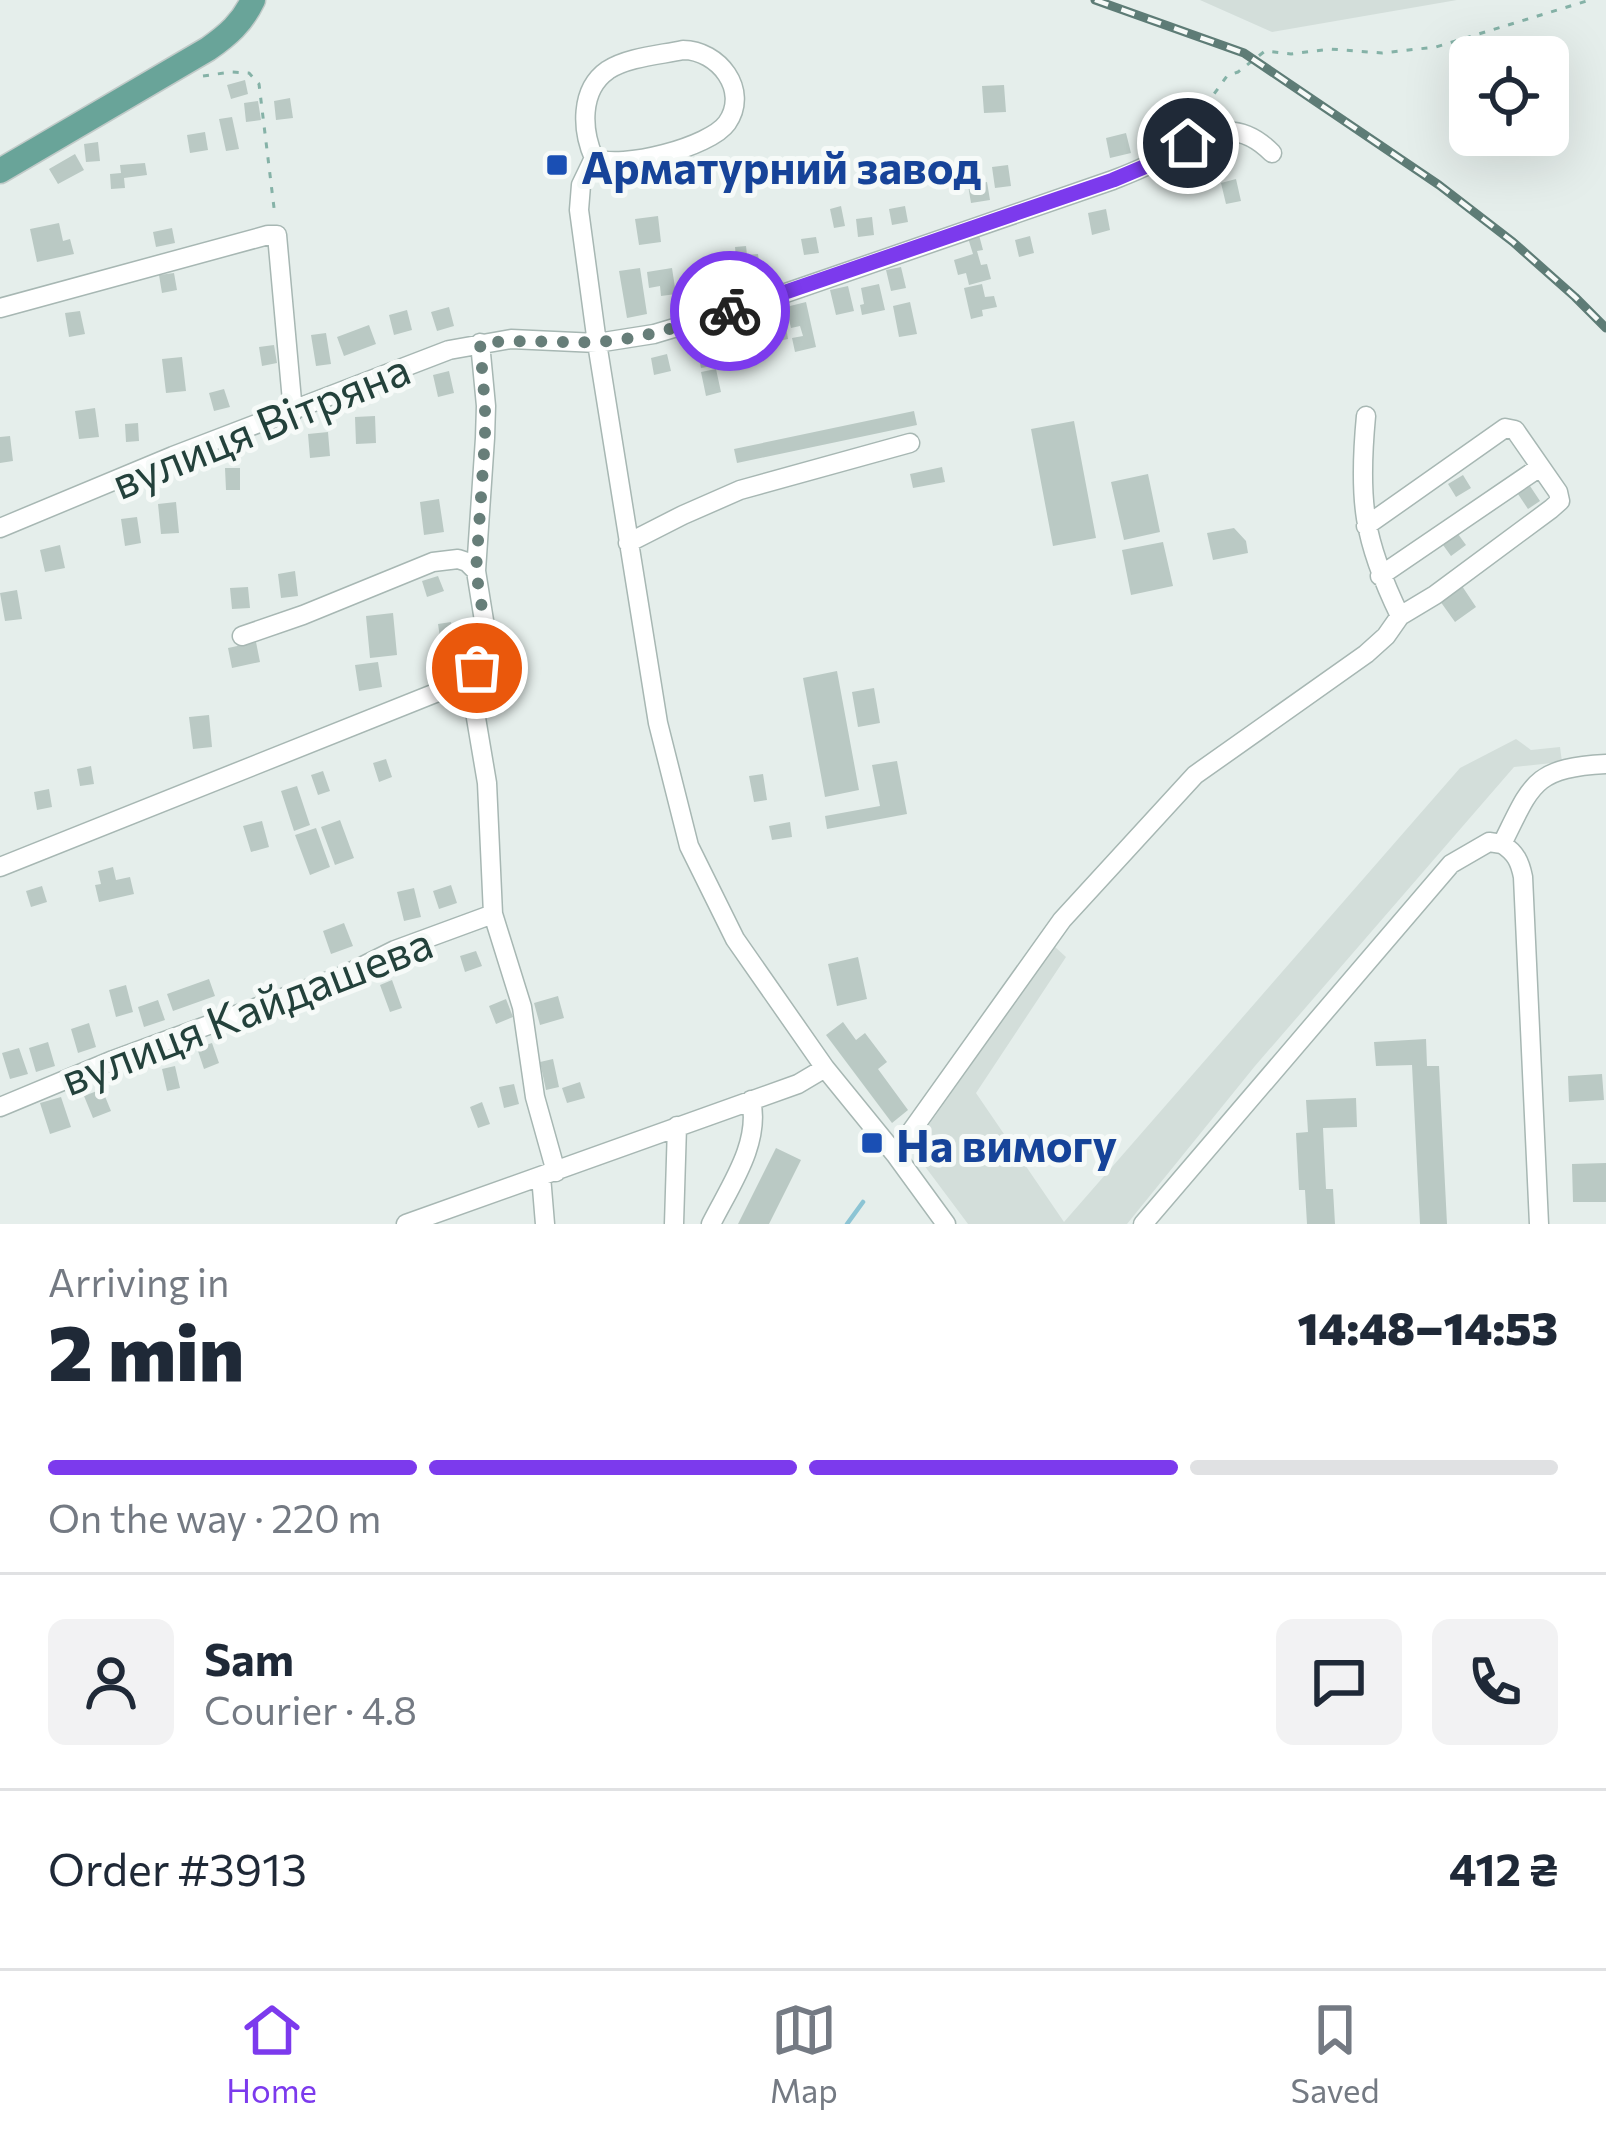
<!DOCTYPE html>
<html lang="en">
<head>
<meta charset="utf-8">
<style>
	:root { --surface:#fff; --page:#f2f2f3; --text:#1f2937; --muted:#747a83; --line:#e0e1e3; --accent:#7c3aed }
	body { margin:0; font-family:Commissioner,sans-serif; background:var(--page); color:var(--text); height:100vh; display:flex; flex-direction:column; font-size:45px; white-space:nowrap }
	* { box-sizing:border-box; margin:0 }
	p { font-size:39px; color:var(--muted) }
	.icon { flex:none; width:66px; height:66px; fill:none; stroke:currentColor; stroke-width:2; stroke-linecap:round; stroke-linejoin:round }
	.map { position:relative; height:1224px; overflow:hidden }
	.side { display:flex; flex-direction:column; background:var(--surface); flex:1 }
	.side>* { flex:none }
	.controls { position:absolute; left:1449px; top:36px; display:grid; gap:24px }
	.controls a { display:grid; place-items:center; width:120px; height:120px; border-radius:18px; background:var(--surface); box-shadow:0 12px 48px #0002; font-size:60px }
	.pin { position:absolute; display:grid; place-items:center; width:102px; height:102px; color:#fff; margin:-51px; border:6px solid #fff; border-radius:50%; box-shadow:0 3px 12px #0007 }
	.courier { position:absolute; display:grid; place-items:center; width:120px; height:120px; margin:-60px; border:9px solid #7c3aed; border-radius:50%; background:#fff; color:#222; box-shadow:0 3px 15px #0007 }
	.head em { font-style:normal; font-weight:800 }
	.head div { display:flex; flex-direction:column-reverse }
	.head { display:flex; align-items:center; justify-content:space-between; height:204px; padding:0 48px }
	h1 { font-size:78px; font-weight:800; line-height:90px }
	.bar { display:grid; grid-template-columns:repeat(4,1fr); gap:18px 12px; align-content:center; height:144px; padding:0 48px }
	.bar i { height:15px; border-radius:9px; background:var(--line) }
	.bar .current { background:var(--accent) }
	.bar p { grid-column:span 4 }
	.line { display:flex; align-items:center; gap:30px; padding:0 48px; border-top:3px solid var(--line) }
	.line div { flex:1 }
	.round { display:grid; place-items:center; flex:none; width:126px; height:126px; border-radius:18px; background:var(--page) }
	.dock { display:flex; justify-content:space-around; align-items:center; height:168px; border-top:3px solid var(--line); background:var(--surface); font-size:33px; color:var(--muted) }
	.dock a { display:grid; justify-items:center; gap:6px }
	.dock .current { color:var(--accent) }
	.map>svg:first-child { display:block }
	.built { fill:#d3deda }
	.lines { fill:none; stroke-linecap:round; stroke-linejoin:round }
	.stream { stroke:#8cc4d4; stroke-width:4.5 }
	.building { fill:#bac9c4 }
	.minor-casing { stroke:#a7b7b3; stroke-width:21 }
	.major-casing { stroke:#c1cac8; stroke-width:27 }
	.path { stroke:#85b2a7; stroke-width:3; stroke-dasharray:6 9; stroke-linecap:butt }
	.minor { stroke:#fff; stroke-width:18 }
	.major { stroke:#69a499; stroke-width:24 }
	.rail-casing { stroke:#5e7c76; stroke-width:9 }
	.rail { stroke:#f6faf8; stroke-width:4.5; stroke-dasharray:14; stroke-linecap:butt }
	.done { stroke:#677e79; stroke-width:12; stroke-dasharray:0 21.6 }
	.route { stroke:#7c3aed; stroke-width:15 }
	.transit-dot { fill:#1a4fb4; stroke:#f6faf8; stroke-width:4.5 }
	.labels { text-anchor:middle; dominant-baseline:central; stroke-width:10; stroke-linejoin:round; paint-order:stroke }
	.transit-label { font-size:45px; font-weight:bold; fill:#164399; stroke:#f6faf8; text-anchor:start }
	.street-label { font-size:45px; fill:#23413b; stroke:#f6faf8 }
</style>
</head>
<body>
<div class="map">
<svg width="1606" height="1224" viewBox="0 0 1606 1224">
	<rect width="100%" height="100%" fill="#e5eeeb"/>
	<!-- built -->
	<path class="built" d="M1200,0H1457L1272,32Z
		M1516,739L1531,750L1560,747L1562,762L1514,767L1255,1066L1127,1224H968L912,1149L1054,946L1066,957L976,1093L1064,1222L1460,768Z"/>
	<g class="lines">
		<!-- stream -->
		<path class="stream" d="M847,1224L863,1202"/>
	</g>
	<!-- building -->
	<path class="building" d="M245,80L248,94L231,99L227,85Z
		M1004,85L1006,112L984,113L982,86Z
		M290,98L293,118L276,120L274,101Z
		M258,101L261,120L246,122L244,103Z
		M232,117L239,149L226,151L219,119Z
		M205,132L208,150L190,153L187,135Z
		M1126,133L1131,153L1110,158L1106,138Z
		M98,142L100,161L86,162L84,144Z
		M75,154L84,170L58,184L49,169Z
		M145,163L147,175L124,178L125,188L111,189L110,174L121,173L120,165Z
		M1008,165L1011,186L995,188L992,167Z
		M1236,179L1241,201L1226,204L1221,183Z
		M987,182L990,200L971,203L968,185Z
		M841,206L845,226L834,228L830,209Z
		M905,206L908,222L892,225L889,209Z
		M1106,209L1110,230L1092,235L1088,213Z
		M658,216L661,242L639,245L635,219Z
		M872,217L874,235L858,237L856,219Z
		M59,223L63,241L70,239L74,254L37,262L30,229Z
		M172,228L175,243L156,247L153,232Z
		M979,235L983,250L977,251L981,265L987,264L991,279L969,285L966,273L958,275L954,260L973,254L968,238Z
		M1030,236L1034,253L1019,257L1015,240Z
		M816,237L819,253L804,255L801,239Z
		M746,246L747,255L758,254L760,270L734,274L731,257H736L735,247Z
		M901,267L906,288L891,291L886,270Z
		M640,268L647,314L627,318L619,271Z
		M672,268L676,294L661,296L660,286L649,288L647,272Z
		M700,270L703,289L690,291L687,272Z
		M174,273L177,290L162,293L159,275Z
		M879,284L885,310L862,315L860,305L864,304L861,288Z
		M982,284L985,297L994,296L997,307L982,310L983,316L971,319L964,288Z
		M848,286L854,311L836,315L830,290Z
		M806,302L816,347L795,352L792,338L803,336L800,326L791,328L786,307Z
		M910,302L917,334L899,337L893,306Z
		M449,307L454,326L437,331L431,312Z
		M407,310L412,330L394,335L389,315Z
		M80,311L85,334L69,337L65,313Z
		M785,321L788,339L770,343L766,325Z
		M369,325L376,344L344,356L337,337Z
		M764,326L770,350L752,354L747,329Z
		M738,327L746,358L740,359L742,367L733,369L723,331Z
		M326,333L331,364L316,366L311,335Z
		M717,335L723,364L701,368L695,339Z
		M274,345L277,363L262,366L259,347Z
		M667,354L671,371L654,375L651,358Z
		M182,357L186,391L166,393L162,359Z
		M716,369L721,392L706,396L701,372Z
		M449,371L454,393L438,397L433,375Z
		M224,389L230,407L214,411L209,393Z
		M95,408L99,437L79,439L75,411Z
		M914,411L917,425L737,463L734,449Z
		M375,416L376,443L356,444L355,417Z
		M1074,421L1096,538L1053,546L1031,429Z
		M138,423L139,441L126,442L125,424Z
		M328,432L330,456L310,458L308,434Z
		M10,436L13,461L0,463V437Z
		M942,467L945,482L913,488L910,474Z
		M225,468H240V490H226Z
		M1148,474L1160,532L1124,540L1111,482Z
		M1463,475L1471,488L1456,497L1448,484Z
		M1530,486L1540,501L1528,509L1518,494Z
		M439,499L444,532L424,535L420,502Z
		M176,502L179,533L161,534L158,504Z
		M137,517L141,543L125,546L121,519Z
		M1234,528L1246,541L1248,553L1213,560L1207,533Z
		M1458,534L1466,545L1451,556L1443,545Z
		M1163,542L1173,586L1131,595L1122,550Z
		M60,545L65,568L45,572L40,550Z
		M295,571L298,596L281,598L278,574Z
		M438,576L444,591L427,597L422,581Z
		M1462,586L1476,607L1455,622L1440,601Z
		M248,587L250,608L232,609L230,588Z
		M17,590L22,619L5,621L0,593Z
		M393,613L397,655L370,658L366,616Z
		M451,622L453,642L441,644L438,624Z
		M256,642L260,662L232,668L228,648Z
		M378,662L382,687L359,691L355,665Z
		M837,671L859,790L825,797L803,678Z
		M874,688L880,723L858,727L852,692Z
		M209,715L212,747L193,749L189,717Z
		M386,759L392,777L379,782L373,763Z
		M897,761L907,814L827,829L825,816L880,806L872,765Z
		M91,766L94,784L80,786L77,769Z
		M323,771L330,791L318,795L311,775Z
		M763,774L767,800L754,802L749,776Z
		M297,786L310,825L294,831L281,791Z
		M49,789L52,807L37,810L34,792Z
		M340,820L354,858L335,865L321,827Z
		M262,821L269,847L251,852L243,826Z
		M790,822L792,837L772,840L769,826Z
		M316,828L330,867L310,875L295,835Z
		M113,867L116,880L130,877L134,894L99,902L95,885L101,884L98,871Z
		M451,885L457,903L439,909L433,891Z
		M42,886L47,902L31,907L26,891Z
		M414,888L421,917L404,921L397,892Z
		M344,923L353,946L331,954L323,931Z
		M476,951L482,966L465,972L460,956Z
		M858,957L867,999L837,1006L828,964Z
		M209,979L215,996L173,1011L167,994Z
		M392,980L402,1008L390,1012L380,985Z
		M126,985L133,1012L116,1017L109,990Z
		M558,996L564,1018L540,1025L534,1003Z
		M506,999L513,1017L496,1024L489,1006Z
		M158,1000L165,1020L144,1027L138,1007Z
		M843,1022L856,1040L865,1033L887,1062L878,1069L908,1110L892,1123L826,1035Z
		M89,1023L96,1047L78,1053L71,1029Z
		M1426,1039L1427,1066H1439L1447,1224H1420L1412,1065L1376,1066L1374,1042Z
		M48,1042L55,1066L36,1072L29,1048Z
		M212,1043L219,1063L204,1069L197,1048Z
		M19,1048L28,1074L10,1079L2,1053Z
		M553,1059L559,1087L546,1090L540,1062Z
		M175,1066L180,1088L167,1091L162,1069Z
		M1602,1074L1604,1100L1569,1102L1568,1076Z
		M580,1082L585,1098L567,1103L562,1088Z
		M514,1084L519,1104L504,1108L499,1087Z
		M102,1089L111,1111L93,1118L84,1096Z
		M61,1097L71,1127L50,1134L40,1103Z
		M1356,1098L1357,1127L1323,1128L1326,1189H1333L1335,1224H1307L1305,1190H1299L1296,1133L1308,1132L1306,1100Z
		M482,1102L490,1124L478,1128L470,1107Z
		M776,1148L801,1160L769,1224H738Z
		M1606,1163V1202H1573L1572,1164Z"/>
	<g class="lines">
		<defs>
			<path id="minor" d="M683,50C718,50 750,90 727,123C710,147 621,170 594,158C582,131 579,90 608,70C628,57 660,55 683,50Z
				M594,158L581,185L579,210L597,343L658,723L689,846L735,939L825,1068L895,1154L946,1224
				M0,308L268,235H277L293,412
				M480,343L486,406L485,438L476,571L486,633L481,661L458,684L470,699L475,712L487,783L493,914L522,1007L535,1097L556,1172
				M1366,526L1505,428L1515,430L1558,492L1560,501L1551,509L1435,595L1400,616
				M0,528L173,456L449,350L511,339L597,343L654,334L751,305L1113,180C1128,174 1144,168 1158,160C1199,138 1232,112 1272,153
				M628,543L683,515L740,490L910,443
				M1380,576L1540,467
				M242,636L303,615L433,562L458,559L467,562L476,571
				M1502,844C1516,853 1520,862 1523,877L1539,1224
				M1502,844C1532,784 1533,768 1606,764
				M0,867L458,684
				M0,1107L113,1060L345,975L395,950L493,914
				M895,1154L1062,920L1195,775L1366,654L1386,636L1400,616C1363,540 1358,500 1366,416
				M541,1176L545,1224
				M406,1224L798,1084L825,1068
				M674,1224L677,1126
				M711,1224C730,1186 761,1143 751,1100
				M1143,1224L1451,864L1489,842L1502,844"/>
			<path id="major" d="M0,171L208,49C228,35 242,23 253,0"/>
		</defs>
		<!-- minor casing -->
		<use href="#minor" class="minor-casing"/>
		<!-- major casing -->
		<use href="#major" class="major-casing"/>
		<!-- path -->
		<path class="path" d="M203,76L231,72L249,73L259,84L275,216
			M1202,121L1214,94L1227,76L1238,72L1265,51L1291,54L1330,49L1382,53L1436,47L1590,0"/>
		<!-- minor -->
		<use href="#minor" class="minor"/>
		<!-- major -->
		<use href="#major" class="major"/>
		<defs>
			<path id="rail" d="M1095,0L1244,53L1439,185L1513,242L1575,297L1606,328"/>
		</defs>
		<!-- rail casing -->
		<use href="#rail" class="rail-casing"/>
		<!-- rail -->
		<use href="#rail" class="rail"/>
	</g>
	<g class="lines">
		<!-- done -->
		<path class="done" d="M477,668L486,633L476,571L485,438V406L480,343C518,339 554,343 593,342C639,341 686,324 730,311"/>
		<!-- route -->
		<path class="route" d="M730,311L1113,180L1151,164L1188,143"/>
	</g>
	<!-- markers -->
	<g class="transit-dot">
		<rect x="545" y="153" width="24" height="24" rx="6"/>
		<rect x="860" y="1131" width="24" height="24" rx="6"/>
	</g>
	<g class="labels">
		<!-- transit labels -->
		<g class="transit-label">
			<text x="581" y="165">Арматурний завод</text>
			<text x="896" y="1143">На вимогу</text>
		</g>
		<!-- street labels -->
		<g class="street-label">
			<text transform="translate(260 424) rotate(-22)">вулиця Вітряна</text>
			<text transform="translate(246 1009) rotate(-21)">вулиця Кайдашева</text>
		</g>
	</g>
</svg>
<div class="controls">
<a><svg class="icon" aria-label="locate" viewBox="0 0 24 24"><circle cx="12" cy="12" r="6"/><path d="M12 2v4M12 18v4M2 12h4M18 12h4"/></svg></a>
</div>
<div class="pin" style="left:477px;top:668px;background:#ea580c"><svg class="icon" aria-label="bag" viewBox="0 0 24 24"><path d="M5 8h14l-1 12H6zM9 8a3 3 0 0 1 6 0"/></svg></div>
<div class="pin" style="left:1188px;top:143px;background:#1f2937"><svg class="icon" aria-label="home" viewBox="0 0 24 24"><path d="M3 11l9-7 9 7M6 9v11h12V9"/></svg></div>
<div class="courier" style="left:730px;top:311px"><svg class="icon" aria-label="bike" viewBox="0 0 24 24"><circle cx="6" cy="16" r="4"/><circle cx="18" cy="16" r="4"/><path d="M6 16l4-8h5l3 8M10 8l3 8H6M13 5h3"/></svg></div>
</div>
<section class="side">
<div class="head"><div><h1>2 min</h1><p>Arriving in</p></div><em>14:48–14:53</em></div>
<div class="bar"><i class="current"></i><i class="current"></i><i class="current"></i><i></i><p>On the way · 220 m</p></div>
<div class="line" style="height:216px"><a class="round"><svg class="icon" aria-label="person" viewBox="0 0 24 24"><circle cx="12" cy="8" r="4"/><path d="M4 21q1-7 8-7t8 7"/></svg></a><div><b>Sam</b><p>Courier · 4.8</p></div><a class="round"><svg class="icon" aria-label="chat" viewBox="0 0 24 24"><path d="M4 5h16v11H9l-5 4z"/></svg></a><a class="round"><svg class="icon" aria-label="phone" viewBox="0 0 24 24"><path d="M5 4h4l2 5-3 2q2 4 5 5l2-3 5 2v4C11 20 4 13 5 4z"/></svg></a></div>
<div class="line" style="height:156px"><div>Order #3913</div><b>412 ₴</b></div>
</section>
<nav class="dock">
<a class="current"><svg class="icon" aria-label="home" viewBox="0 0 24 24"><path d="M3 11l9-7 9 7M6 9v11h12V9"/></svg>Home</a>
<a><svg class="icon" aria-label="map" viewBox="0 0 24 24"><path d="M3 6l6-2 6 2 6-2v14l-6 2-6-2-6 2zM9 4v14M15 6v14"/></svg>Map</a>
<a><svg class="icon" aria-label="saved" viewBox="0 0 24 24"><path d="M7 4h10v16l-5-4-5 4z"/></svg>Saved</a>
</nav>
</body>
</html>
